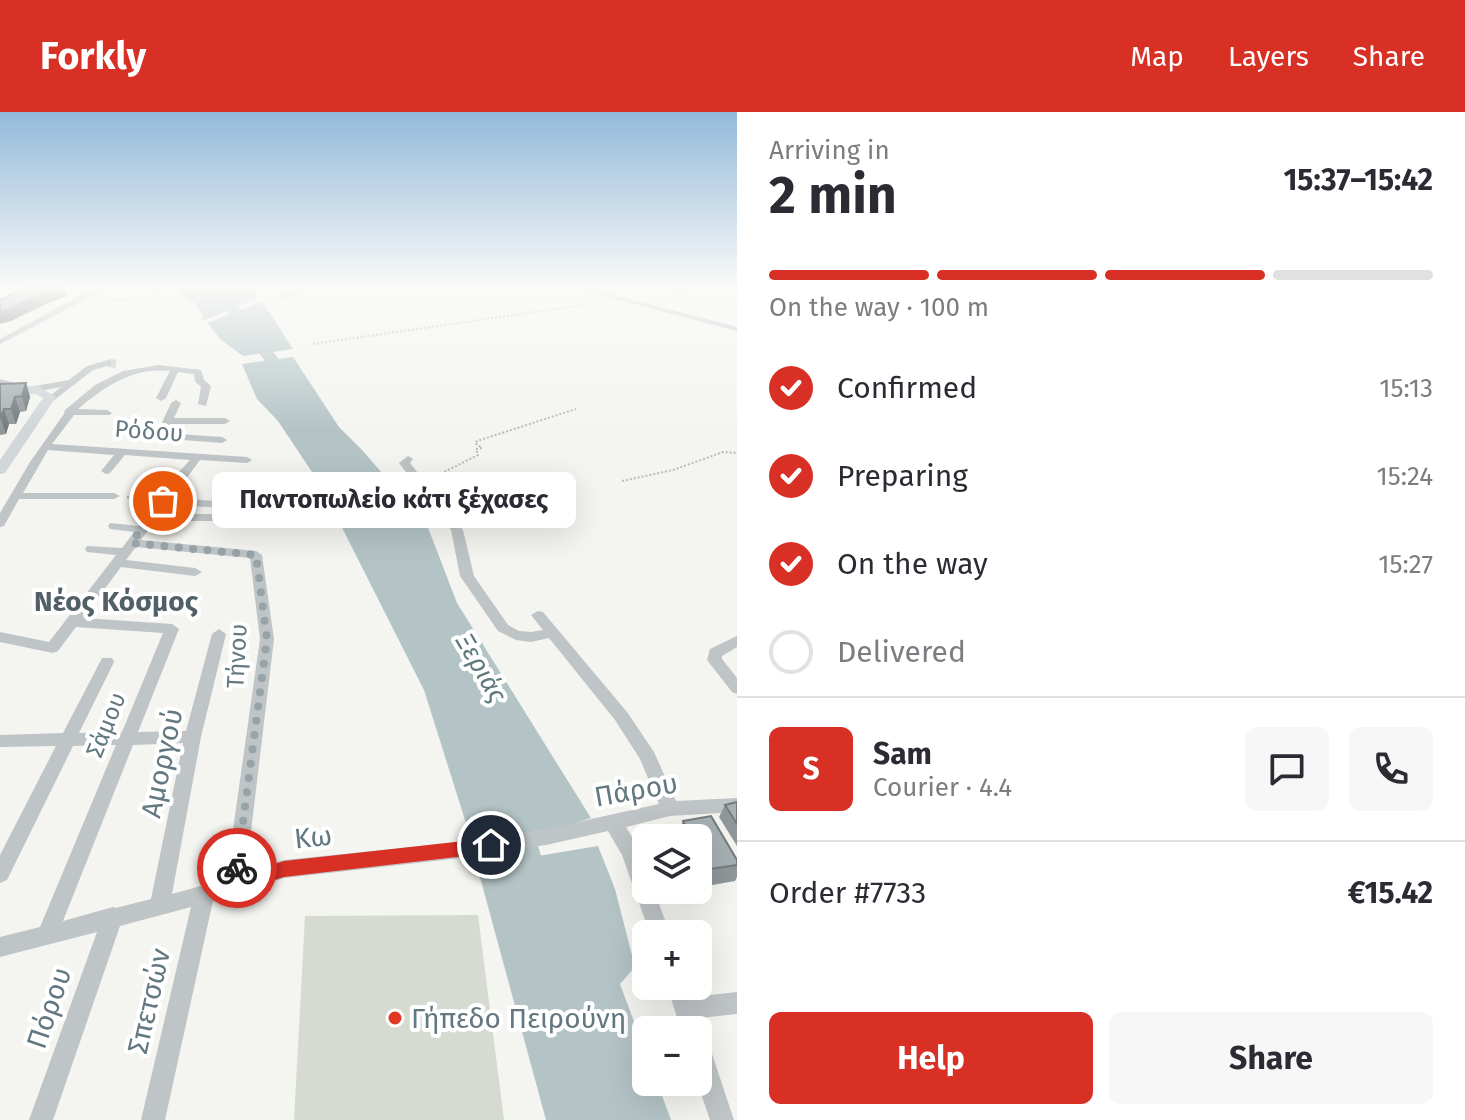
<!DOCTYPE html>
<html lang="en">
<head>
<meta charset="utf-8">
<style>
	:root { --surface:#fff; --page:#f7f7f7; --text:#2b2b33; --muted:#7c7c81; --line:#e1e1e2; --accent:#d93025 }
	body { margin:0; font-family:"Fira Sans",sans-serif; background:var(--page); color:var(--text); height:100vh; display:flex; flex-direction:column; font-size:30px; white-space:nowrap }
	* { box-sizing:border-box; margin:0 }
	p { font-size:26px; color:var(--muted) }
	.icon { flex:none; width:44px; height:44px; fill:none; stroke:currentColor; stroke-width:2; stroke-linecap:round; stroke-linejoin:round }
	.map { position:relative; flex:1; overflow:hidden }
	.panel { display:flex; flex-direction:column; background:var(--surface); width:728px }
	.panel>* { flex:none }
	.controls { position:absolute; left:632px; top:712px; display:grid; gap:16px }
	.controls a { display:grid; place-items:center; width:80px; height:80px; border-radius:12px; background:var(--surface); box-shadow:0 8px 32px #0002; font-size:40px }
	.pin { position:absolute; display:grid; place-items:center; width:68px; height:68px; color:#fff; margin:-34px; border:4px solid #fff; border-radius:50%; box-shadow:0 2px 8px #0007 }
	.courier { position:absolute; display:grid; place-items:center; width:80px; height:80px; margin:-40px; border:6px solid #d93025; border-radius:50%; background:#fff; color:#222; box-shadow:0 2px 10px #0007 }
	.bubble { position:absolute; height:56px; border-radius:12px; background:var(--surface); box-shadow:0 8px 32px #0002; font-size:26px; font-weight:700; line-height:56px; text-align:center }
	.headline em { font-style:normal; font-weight:700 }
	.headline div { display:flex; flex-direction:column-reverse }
	.headline { display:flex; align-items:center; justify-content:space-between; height:136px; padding:0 32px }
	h1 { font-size:52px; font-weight:700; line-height:60px }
	.bar { display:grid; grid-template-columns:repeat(4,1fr); gap:12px 8px; align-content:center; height:96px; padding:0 32px }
	.bar i { height:10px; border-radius:6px; background:var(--line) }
	.bar .on { background:var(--accent) }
	.bar p { grid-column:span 4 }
	.line { display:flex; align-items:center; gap:20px; padding:0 32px; border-top:2px solid var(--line) }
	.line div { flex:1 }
	.round { display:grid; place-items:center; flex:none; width:84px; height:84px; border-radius:12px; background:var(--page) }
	ol { padding:0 32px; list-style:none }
	li { display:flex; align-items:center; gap:24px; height:88px }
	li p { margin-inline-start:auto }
	li .icon { padding:8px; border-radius:50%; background:var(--accent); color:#fff; stroke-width:4 }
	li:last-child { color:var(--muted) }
	li i { width:44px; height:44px; border:4px solid var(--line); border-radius:50% }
	.action { display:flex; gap:16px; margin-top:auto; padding:16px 32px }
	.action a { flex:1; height:92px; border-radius:12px; background:var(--accent); color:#fff; font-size:32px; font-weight:700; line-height:92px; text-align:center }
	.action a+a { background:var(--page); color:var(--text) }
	header { display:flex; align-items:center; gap:48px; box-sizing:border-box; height:112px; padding:0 40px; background:var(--accent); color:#fff }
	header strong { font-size:38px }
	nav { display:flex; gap:44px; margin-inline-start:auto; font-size:28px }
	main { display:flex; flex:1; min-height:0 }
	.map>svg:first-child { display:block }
	.green { fill:#d6dbd1 }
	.water { fill:#b4c4c6 }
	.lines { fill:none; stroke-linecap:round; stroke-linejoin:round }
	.river { fill:#b4c4c6; fill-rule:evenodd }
	.minor-tunnel { stroke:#c8cfcf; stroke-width:8; stroke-dasharray:8 4; stroke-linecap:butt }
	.path { stroke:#b9bcbd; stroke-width:2; stroke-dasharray:2 2; stroke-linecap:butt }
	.minor { fill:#bfc4c6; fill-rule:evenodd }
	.major { fill:#d1d6d9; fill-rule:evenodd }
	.wall { fill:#8f979a }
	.shaded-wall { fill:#747b7d }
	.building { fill:#a6b0b3; stroke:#747b7d; stroke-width:2 }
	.route { fill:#d93025 }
	.done { stroke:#96a3a8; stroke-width:8; stroke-dasharray:0 14.4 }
	.poi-dot { fill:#e23722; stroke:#fff; stroke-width:3 }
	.labels { text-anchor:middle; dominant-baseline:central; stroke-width:8; stroke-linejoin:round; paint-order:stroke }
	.street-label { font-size:24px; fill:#637881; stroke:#fff }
	.water-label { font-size:26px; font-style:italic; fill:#5f7a7f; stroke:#fff }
	.quarter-label { font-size:28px; font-weight:bold; fill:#516066; stroke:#fff }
	.near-street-label { font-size:28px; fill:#637881; stroke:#fff }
	.near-poi-label { font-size:28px; fill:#637881; stroke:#fff; text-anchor:start }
</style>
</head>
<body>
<header>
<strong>Forkly</strong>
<nav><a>Map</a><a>Layers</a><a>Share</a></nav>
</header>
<main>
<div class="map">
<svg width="737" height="1008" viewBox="0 0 737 1008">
	<rect width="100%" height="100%" fill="#f4f4f0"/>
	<!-- green -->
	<path class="green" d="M478,803L504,1008H294L305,804Z"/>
	<!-- water -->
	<path class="water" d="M179,175H253L258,186L202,209L203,204L195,191L184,185Z
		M262,189L293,237L243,244L220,227L208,211Z
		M293,245L339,315L363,339L427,413L457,491L591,706L552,718L471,727L424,578L320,372L278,309L257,287L242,252Z
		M598,734L615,777L635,855L620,872L646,942V970H657L671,1008H546L477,754Z"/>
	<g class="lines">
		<!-- river -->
		<path class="river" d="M210,175H223L277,245L295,274L293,277H281L265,249Z
			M513,693L524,697L529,706L552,778L547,789L535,793L523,789L518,778L497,706L502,697Z"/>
		<!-- minor-tunnel -->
		<path class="minor-tunnel" d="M108,251L119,252"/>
		<!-- path -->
		<path class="path" d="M672,183L681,175
			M655,185L737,177
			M154,187L158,178
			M107,188L164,189
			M313,232L597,191
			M430,367L478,343L476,337L482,336L475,331L477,329L576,297
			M622,369L673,358L723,340L737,341
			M127,385L149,388"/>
		<!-- minor -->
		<path class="minor" d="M106,175H117L89,186L0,232V227L83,182Z
			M298,175H308L282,188L275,186Z
			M569,175H582L737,215V219Z
			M108,248L111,249V253L93,258L49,292L44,289L61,275L29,281L0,273V267L29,275L69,268L87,254Z
			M159,253L201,258L204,268L211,274L206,294L198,292L201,275L195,269L194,262L178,260L166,286L161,289L156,286L170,259C133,255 105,274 78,297L107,298L112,301L110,303H74L52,332L247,345L252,348L247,351L200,348L172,386L245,391L249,393V397L167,393L161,402H234L238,403L240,406L238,409H155L141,428L256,439L262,443L274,527L246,761L284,748L461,730L546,717L659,692L640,647L615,608L549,526L531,530L516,528L498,519L460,464L451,418L399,351L408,344L413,347L410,351L463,418L474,464L508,513L519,519L531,520L543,518L531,503L538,499L543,500L627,600L654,640L676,689L737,686V700L670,704L626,715C640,738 646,750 646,778H654L670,822H650L622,743L608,719L546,733L461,746L284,766L213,789L165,1008H141L191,795L120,814L53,1008H29L97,820L0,845V825L40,815L116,633L73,634L7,768L0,771V743L56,634L0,635V623L63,621L100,550L102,546H112L114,550L79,621L122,620L163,521L76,515L58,539L53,541L0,530V520L49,530L116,443L87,440L85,437L87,434L122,436L134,420L110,417L108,414L110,411L139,414L176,366L154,363V359H180L190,348L125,343L110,361L106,362L101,359L114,343L48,338L23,381H114L120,384L114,387H19L4,414L0,415V401L30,350L64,302L65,298L95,273L123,259ZM136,435L250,446L260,527L226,767L172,782L201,625L226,522L219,517L212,522L186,619L138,620L179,517L172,512L83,506L121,455L195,464L202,460L195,456L126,448ZM183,631L151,787L116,796L113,795L63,809L133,633Z
			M176,288L181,291L174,306H225L230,309L225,312H171L169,317H161L160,315L171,291Z
			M161,321L222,325L227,328L222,331L157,326V322Z
			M737,524V535L722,544V547L737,566V582L732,580L707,548L710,537Z
			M667,874H689L692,885L737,880V902L700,906L703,918L700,925L706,928L710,936L734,1008H710L697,970L698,918H681Z"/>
		<!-- major -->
		<path class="major" d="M38,274L56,285L5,361L0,362V348L43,286L36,282L0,284V276Z"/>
	</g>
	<!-- wall -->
	<path class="wall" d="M26,271L30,285L26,299L20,300L16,312H9L6,322L0,323V272Z
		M737,690V734L719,705L725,693Z
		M683,709L737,748V765L735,769L701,775L698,769V726H675Z"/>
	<!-- shaded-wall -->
	<path class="shaded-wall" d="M59,175H65L67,184L44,193L11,209L0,212V200Z
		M26,271L30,285L26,299L22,284Z
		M15,285L20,300L16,312L11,297Z
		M4,297L9,312L6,322L1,307Z"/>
	<!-- building -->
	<path class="building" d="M27,175H59L41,182L8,198L0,200V188Z
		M26,271L22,284L15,285L11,297H4L0,307V272Z
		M737,690V712L725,693Z
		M711,704L737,748V753L710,757L698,736V726H692L683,709Z"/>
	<!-- sky -->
	<linearGradient id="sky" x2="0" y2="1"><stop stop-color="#93bada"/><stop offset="0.55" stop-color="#fafaf8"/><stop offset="1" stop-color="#fafaf8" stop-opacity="0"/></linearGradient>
	<rect width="737" height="317" fill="url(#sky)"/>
	<!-- route -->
	<path class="route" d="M491,726L500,733L491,741L284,765L235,780L228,778L226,772L230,751L237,749L243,751L245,761L284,749Z"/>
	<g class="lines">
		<!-- done -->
		<path class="done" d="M163,389L131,431L256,443L267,527L237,756"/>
	</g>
	<!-- markers -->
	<circle class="poi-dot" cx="395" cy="906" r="8"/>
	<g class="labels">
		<!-- street labels -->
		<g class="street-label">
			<text transform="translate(149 319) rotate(4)">Ρόδου</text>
			<text transform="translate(237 544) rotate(-87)">Τήνου</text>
			<text transform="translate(106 613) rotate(-68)">Σάμου</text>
		</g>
		<!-- water labels -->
		<g class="water-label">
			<text transform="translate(481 556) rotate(60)">Ξεριάς</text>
		</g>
		<!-- quarter labels -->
		<g class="quarter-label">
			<text x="116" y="489">Νέος Κόσμος</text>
		</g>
		<!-- near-street labels -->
		<g class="near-street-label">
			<text transform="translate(162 651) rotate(-78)">Αμοργού</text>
			<text transform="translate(636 678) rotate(-10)">Πάρου</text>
			<text transform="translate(313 725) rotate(-6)">Κω</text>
			<text transform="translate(149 889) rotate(-77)">Σπετσών</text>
			<text transform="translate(49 896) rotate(-71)">Πόρου</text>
		</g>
		<!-- near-poi labels -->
		<g class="near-poi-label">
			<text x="411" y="906">Γήπεδο Πειρούνη</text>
		</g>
	</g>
</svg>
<div class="controls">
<a><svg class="icon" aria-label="layers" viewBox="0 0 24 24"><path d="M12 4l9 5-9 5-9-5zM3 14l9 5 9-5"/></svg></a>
<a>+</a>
<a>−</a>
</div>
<div class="pin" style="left:163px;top:389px;background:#ea580c"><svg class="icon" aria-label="bag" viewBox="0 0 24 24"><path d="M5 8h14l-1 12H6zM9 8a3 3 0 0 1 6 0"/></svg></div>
<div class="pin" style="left:491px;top:733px;background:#1f2937"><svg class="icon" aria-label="home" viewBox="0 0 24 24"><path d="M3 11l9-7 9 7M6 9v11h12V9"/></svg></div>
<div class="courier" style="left:237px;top:756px"><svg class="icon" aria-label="bike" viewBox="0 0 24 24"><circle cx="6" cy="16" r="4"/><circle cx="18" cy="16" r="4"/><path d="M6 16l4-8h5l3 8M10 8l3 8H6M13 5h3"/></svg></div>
<div class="bubble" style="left:212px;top:360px;width:364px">Παντοπωλείο κάτι ξέχασες</div>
</div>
<section class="panel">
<div class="headline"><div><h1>2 min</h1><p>Arriving in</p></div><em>15:37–15:42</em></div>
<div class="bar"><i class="on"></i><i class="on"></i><i class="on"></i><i></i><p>On the way · 100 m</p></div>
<ol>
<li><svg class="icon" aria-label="check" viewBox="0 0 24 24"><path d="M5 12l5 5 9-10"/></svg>Confirmed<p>15:13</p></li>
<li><svg class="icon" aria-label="check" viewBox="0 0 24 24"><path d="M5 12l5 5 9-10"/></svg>Preparing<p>15:24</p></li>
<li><svg class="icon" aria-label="check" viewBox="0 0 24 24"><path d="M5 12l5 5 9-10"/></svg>On the way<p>15:27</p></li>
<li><i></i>Delivered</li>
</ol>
<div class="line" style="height:144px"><b class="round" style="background:var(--accent);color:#fff">S</b><div><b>Sam</b><p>Courier · 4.4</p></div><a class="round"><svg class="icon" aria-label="chat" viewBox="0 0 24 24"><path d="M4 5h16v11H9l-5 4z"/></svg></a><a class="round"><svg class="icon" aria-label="phone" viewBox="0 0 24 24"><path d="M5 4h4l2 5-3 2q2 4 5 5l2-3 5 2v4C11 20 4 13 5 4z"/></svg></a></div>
<div class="line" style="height:104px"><div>Order #7733</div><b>€15.42</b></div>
<div class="action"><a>Help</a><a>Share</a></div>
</section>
</main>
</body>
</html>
